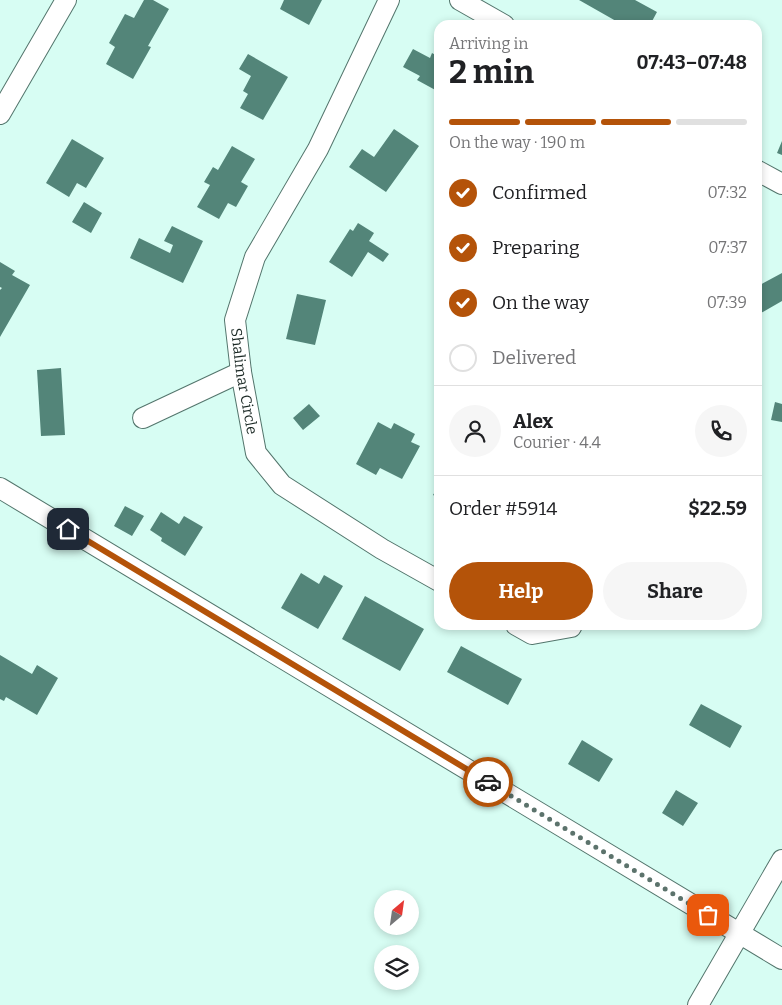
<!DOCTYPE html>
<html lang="en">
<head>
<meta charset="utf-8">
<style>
	:root { --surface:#fff; --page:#f6f6f6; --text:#202124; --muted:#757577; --line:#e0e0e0; --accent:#b45309 }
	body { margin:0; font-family:Bitter,serif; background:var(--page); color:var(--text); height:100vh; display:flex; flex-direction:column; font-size:19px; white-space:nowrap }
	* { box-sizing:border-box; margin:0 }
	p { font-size:16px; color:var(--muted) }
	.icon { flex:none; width:28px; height:28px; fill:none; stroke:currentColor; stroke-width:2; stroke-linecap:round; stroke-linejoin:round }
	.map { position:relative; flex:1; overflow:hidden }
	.panel { position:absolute; left:434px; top:20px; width:328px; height:610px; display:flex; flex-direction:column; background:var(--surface); border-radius:15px; box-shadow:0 2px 8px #0003 }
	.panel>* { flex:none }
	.needle { width:32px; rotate:29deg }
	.fabs { position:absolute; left:374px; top:890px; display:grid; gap:10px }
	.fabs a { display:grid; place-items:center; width:45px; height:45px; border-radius:50%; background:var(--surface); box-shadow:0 2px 8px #0003; font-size:25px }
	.pin { position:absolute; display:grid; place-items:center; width:42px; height:42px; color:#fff; margin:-21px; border-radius:10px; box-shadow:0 2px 8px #0006 }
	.courier { position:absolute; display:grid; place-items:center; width:50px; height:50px; margin:-25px; border:4px solid #b45309; border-radius:50%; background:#fff; color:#222; box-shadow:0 1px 6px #0007 }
	.summary em { font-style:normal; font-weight:700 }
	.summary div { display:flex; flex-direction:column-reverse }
	.summary { display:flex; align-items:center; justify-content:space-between; height:85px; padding:0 15px }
	h1 { font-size:32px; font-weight:700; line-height:38px }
	.bar { display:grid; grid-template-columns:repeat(4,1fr); gap:8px 5px; align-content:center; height:60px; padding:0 15px }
	.bar i { height:6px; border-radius:4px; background:var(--line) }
	.bar .selected { background:var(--accent) }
	.bar p { grid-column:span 4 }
	.line { display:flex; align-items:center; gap:12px; padding:0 15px; border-top:1px solid var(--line) }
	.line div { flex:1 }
	.round { display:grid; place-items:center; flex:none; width:52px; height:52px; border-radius:26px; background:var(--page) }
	ol { padding:0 15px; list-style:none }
	li { display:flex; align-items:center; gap:15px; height:55px }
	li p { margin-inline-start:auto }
	li .icon { padding:5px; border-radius:50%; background:var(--accent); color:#fff; stroke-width:4 }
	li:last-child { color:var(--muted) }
	li i { width:28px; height:28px; border:2px solid var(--line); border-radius:50% }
	.button { display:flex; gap:10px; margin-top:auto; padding:10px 15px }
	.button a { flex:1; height:58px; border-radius:30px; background:var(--accent); color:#fff; font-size:20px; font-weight:700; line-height:58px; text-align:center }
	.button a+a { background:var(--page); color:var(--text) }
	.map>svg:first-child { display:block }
	.building { fill:#538579 }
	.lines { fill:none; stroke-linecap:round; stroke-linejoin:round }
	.minor-casing { stroke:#53756c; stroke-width:22 }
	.minor { stroke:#fff; stroke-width:20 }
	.done { stroke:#5c736c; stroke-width:5; stroke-dasharray:0 9 }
	.route { stroke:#b45309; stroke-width:6 }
	.labels { text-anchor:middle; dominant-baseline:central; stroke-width:5; stroke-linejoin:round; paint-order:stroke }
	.street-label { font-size:15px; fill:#1a2824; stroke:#fff }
</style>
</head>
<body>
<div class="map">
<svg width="782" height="1005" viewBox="0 0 782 1005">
	<rect width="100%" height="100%" fill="#d7fdf3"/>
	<!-- building -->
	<path class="building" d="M144,0H153L169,9L148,46L151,47L133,79L106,64L115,47L109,43L125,14L134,18Z
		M284,0H322L309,25L280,9Z
		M579,0H635L657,12L650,25H623Z
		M413,49L430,58L432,53L439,57V92L417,80L420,76L403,67Z
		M248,54L288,77L263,120L240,108L248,94L243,91L251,76L239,69Z
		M394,129L419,146L386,192L349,167L362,149L374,157Z
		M72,139L104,158L86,188L77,183L69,197L46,183Z
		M782,141V155L777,153Z
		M232,146L255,159L241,182L248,186L236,207L228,203L219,219L197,207L210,185L204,182L213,167L218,170Z
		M84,202L102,213L91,233L72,222Z
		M358,223L374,233L369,241L389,254L383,262L368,252L352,277L329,262L350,229L353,231Z
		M172,226L203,241L183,283L130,258L139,238L170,253L173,245L164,241Z
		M0,262L15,271L12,275L30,285L0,337V290L2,288L0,287Z
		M782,273V301L761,313L756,304V287Z
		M297,294L326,300L315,345L286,339Z
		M61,368L65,435L41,436L37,370Z
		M775,402L782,404V422L771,420Z
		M309,404L320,416L303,430L293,418Z
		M378,422L391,429L394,423L415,434L411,442L420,446L402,479L380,468L376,475L356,464Z
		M439,485V498L433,495Z
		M125,506L144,516L132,536L114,526Z
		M161,512L179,524L184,516L203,527L185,556L161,541L162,538L150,530Z
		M301,573L319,584L324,575L343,586L318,629L281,608Z
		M365,596L424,629L400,671L342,639Z
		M461,646L522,679L508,705L447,672Z
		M0,655L32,674L37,665L58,678L37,715L6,697L4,701L0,699Z
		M701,704L742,726L730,748L689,725Z
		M582,740L613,759L599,782L568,764Z
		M676,790L698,803L683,826L662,813Z"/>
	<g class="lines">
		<defs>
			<g id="minor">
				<path id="s1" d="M389,0L318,149L255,257L235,320L241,372L256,453L282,485L382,549L439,581"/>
				<path d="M460,0L504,25"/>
				<path d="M0,114L66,0"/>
				<path d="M756,170L782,184"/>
				<path d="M143,418L241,372"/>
				<path d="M0,488L782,959"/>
				<path d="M516,625L532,634L571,627L572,625"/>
				<path d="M698,1005L782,860"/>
			</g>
		</defs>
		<!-- minor casing -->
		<use href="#minor" class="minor-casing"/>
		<!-- minor -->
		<use href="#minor" class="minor"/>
	</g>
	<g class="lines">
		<!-- done -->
		<path class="done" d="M488,782L708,915"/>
		<!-- route -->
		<path class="route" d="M68,529L488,782"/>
	</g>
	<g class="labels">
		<!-- street labels -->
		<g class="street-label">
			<text stroke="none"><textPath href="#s1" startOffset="418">Shalimar Circle</textPath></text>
		</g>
	</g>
</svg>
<div class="fabs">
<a><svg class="needle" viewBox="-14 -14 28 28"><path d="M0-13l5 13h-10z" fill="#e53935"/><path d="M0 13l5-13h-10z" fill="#757577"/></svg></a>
<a><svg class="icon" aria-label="layers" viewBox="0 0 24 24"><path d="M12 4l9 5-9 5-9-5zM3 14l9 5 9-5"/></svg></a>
</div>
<div class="pin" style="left:708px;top:915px;background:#ea580c"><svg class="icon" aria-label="bag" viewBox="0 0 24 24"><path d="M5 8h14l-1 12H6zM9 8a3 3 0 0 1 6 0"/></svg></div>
<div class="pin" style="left:68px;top:529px;background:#1f2937"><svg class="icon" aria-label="home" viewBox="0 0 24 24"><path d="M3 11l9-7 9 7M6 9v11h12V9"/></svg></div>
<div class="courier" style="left:488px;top:782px"><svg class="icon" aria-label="car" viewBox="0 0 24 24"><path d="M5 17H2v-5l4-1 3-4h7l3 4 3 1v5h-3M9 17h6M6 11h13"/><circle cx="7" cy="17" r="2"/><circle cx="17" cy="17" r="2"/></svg></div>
<section class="panel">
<div class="summary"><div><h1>2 min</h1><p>Arriving in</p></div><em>07:43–07:48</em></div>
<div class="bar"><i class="selected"></i><i class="selected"></i><i class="selected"></i><i></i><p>On the way · 190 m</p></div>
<ol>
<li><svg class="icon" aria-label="check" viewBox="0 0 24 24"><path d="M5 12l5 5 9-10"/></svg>Confirmed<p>07:32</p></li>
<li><svg class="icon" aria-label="check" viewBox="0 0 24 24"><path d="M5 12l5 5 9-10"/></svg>Preparing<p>07:37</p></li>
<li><svg class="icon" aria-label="check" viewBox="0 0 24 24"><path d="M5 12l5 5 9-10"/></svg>On the way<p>07:39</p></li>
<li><i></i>Delivered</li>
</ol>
<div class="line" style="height:90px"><a class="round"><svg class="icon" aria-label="person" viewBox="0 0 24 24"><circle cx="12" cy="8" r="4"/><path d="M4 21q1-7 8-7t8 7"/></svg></a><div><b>Alex</b><p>Courier · 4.4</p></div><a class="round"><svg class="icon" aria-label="phone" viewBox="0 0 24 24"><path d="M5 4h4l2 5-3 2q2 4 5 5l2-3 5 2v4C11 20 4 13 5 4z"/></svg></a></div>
<div class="line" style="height:65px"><div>Order #5914</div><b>$22.59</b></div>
<div class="button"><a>Help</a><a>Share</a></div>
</section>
</div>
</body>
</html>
